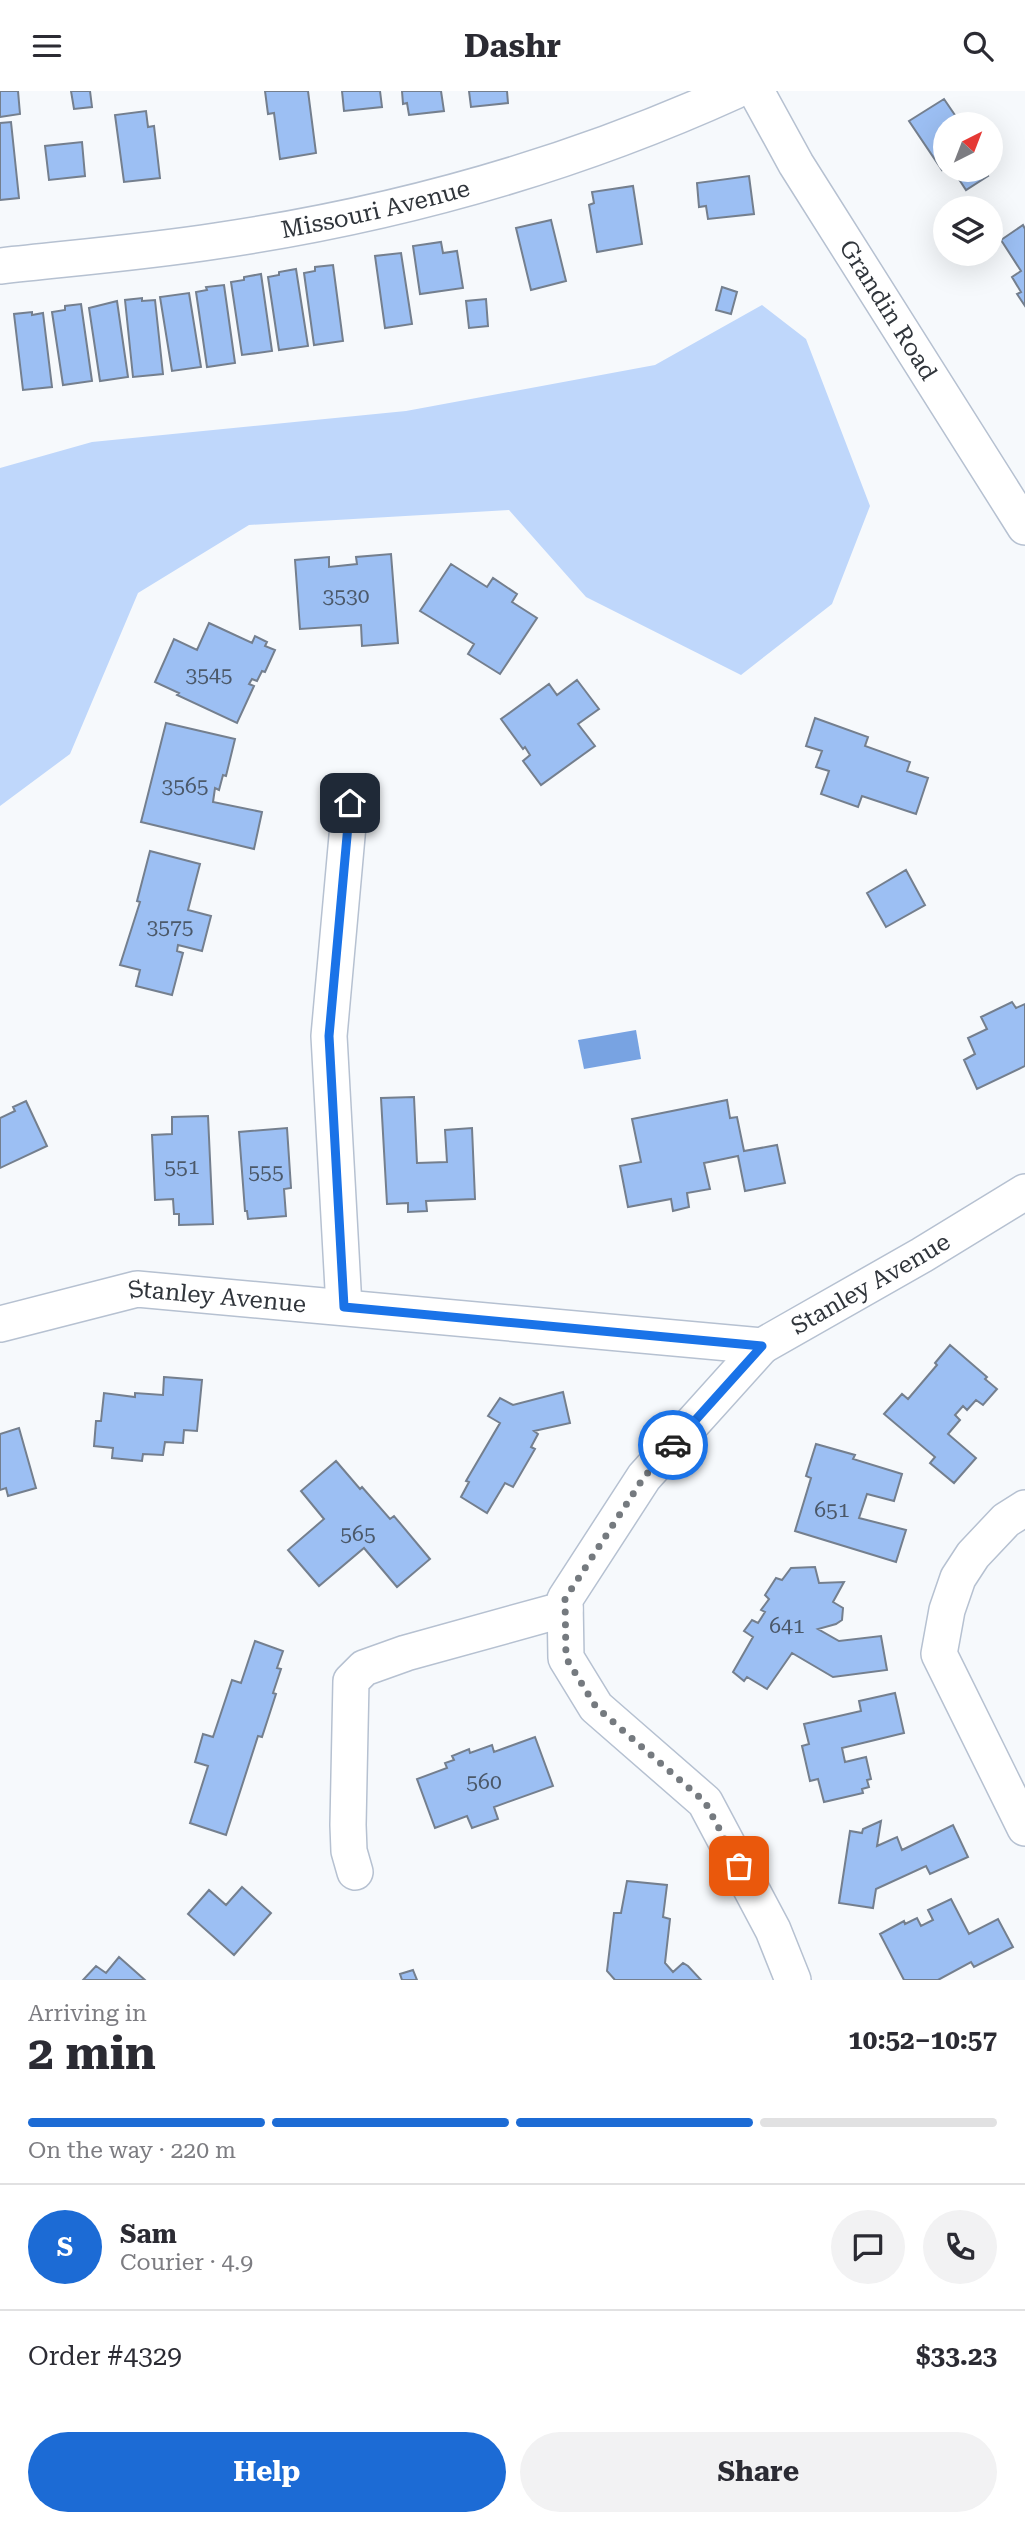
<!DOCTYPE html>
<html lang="en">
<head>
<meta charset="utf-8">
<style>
	:root { --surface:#fff; --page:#f2f2f3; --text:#2b2b33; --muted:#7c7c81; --line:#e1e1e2; --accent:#1c6bd5 }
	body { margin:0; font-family:"Roboto Serif",serif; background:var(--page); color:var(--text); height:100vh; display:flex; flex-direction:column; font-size:26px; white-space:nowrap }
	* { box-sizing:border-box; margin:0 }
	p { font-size:23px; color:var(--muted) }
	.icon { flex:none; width:38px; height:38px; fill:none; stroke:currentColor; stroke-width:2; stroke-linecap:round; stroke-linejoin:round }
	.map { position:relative; height:1889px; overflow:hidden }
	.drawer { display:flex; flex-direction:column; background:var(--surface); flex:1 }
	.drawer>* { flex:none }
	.needle { width:46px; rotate:42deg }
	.buttons { position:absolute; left:933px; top:21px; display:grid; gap:14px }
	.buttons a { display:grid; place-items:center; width:70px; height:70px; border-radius:50%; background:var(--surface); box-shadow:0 7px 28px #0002; font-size:35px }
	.pin { position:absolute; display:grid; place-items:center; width:60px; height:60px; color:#fff; margin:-30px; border-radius:14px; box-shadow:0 4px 10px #0006 }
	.courier { position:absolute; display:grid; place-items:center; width:70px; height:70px; margin:-35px; border:5px solid #1a73e8; border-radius:50%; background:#fff; color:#222; box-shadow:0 2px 9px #0007 }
	.headline em { font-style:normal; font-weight:700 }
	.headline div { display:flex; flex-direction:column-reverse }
	.headline { display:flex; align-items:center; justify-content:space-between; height:119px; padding:0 28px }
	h1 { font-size:46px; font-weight:700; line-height:52px }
	.bar { display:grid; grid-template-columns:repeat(4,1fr); gap:10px 7px; align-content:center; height:84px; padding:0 28px }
	.bar i { height:9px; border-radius:5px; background:var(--line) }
	.bar .selected { background:var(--accent) }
	.bar p { grid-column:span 4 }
	.line { display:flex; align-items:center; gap:18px; padding:0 28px; border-top:2px solid var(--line) }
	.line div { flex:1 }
	.round { display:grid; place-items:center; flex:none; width:74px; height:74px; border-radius:37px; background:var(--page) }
	.action { display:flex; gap:14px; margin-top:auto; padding:14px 28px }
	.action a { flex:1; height:80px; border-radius:42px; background:var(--accent); color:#fff; font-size:28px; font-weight:700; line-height:80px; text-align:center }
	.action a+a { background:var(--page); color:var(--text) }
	header { display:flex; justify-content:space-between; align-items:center; height:91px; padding:0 28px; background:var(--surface); font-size:32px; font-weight:700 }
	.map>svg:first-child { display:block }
	.green { fill:#bfd7fb }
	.water { fill:#78a3e2 }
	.building { fill:#9cbff3; stroke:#747f8e; stroke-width:2 }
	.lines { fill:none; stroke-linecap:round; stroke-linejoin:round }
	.street-casing { stroke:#b6c1d1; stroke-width:38 }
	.street { stroke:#fff; stroke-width:35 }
	.done { stroke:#757a7f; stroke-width:7; stroke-dasharray:0 12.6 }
	.route { stroke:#1a73e8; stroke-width:9 }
	.labels { text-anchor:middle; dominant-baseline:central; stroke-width:7; stroke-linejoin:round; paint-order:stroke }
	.number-label { font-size:21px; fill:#4b5869 }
	.street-label { font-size:24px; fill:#30353b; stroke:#fff }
</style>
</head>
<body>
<header><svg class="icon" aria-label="menu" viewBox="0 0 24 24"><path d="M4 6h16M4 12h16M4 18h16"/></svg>Dashr<svg class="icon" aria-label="search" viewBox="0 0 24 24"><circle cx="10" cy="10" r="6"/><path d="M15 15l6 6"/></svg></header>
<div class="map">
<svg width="1025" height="1889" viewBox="0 0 1025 1889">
	<rect width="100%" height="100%" fill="#f6f9fc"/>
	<!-- green -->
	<path class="green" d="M762,214L806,248L870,415L832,513L741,584L586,506L509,419L249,434L138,502L70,663L0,715V377L92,351L406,320L655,274Z"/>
	<!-- water -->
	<path class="water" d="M636,939L641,968L584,978L578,949Z"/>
	<!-- building -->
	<path class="building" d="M0,0H18L20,23L0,26Z
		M71,0H90L92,16L74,18Z
		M265,0H308L316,62L280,68L274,22L268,23Z
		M342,0H380L382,16L344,20Z
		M402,0H441L444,20L409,24L407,12L403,13Z
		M469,0H507L508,12L471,16Z
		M944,8L961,33H945V77L942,79L909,30Z
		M146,20L148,36L154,35L160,87L124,91L115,24Z
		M11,31L19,107L0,109V32Z
		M82,51L85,85L49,89L45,55Z
		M953,79H984L988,85L966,99Z
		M749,85L754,123L708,128L706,115L699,116L697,92Z
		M633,95L642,153L597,161L589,114L594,112L592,101Z
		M551,129L566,190L531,199L516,137Z
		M1023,134L1025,138V215L1017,203L1021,201L1012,186L1021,180L1001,149Z
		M441,151L443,162L457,160L463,197L420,203L413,155Z
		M401,162L412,233L385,237L375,165Z
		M333,174L343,250L314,254L304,182L315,180V176Z
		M296,178L308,255L279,259L268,186L279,184V181Z
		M261,183L272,260L242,264L231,191L244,189V186Z
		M224,194L235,272L207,276L196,201L207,199L206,196Z
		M722,196L737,201L731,223L716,219Z
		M189,202L201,276L172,280L160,206Z
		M142,207V210L155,209L163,283L133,286L125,209Z
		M486,208L488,235L469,237L466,210Z
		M117,210L128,286L100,290L89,217Z
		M81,213L92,290L63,294L52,221L65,219V215Z
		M32,221V224L43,222L52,296L23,299L14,223Z
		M391,463L398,552L362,555L361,534L300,538L295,469L329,466V476L357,473L356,466Z
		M451,473L487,496L493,487L517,503L512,511L537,527L500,583L468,563L474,553L420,520Z
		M209,532L252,552L255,545L267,551L265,555L275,559L265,581L262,580L257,590L252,588L249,593L254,595L237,632L177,604L179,602L155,591L174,548L197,559Z
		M577,589L599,618L578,633L595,655L541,694L523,670L530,664L525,656L523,658L501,628L549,593L557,604Z
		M815,627L868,646L865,655L910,671L907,680L928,687L916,723L862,705L858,716L821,703L829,680L816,676L822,660L806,655Z
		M166,632L235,648L226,685L223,684L219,699L215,697L213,711L262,721L254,758L141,731Z
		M150,760L200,773L188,819L211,825L202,860L178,854L177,860L183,862L172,904L136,895L140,879L120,874L140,811L137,810Z
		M906,779L925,814L886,836L867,802Z
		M1012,911L1016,917L1025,913V975L977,998L964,969L975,963L968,947L987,938L981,926Z
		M414,1006L417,1072L447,1071L445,1039L472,1037L475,1108L426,1110L427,1120L408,1121V1112L387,1113L381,1007Z
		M727,1009L730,1027L737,1026L744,1060L777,1054L785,1092L745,1100L738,1065L704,1072L710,1098L687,1102L689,1116L673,1120L671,1108L628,1116L620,1075L641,1071L632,1028Z
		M26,1010L47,1055L0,1077V1027L15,1020L13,1016Z
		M208,1025L213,1133L179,1134V1123H174L173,1108L155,1109L152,1044L172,1043V1026Z
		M287,1037L291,1097L284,1098L286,1125L248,1128L247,1120H245L239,1041Z
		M950,1254L987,1286L985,1288L997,1298L983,1314L976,1309L967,1319L963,1315L955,1324L960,1329L948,1343L976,1367L954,1392L930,1372L935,1366L884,1323L902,1303L908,1308L937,1274L935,1272Z
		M164,1286L202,1289L197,1340L184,1339L183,1352L165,1351L163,1364L143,1363L142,1370L112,1367L113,1357L94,1355L96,1330H101L104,1302L135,1306V1302L163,1304Z
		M563,1301L570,1332L534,1340L538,1343L531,1356L535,1358L513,1396L505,1392L487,1422L461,1406L469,1391L466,1390L500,1332L488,1325L500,1307L513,1314Z
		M19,1337L36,1397L8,1405L6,1397L0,1399V1343Z
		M816,1353L855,1364L853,1368L902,1383L894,1410L867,1403L859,1427L906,1439L896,1471L795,1440L811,1387L806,1385Z
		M336,1370L360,1398L362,1396L390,1428L394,1425L430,1468L397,1496L364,1457L319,1495L288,1459L324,1428L301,1400Z
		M815,1476L819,1492L844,1491L833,1511L843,1517L842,1529L836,1533L818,1538L839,1550L881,1545L887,1579L833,1586L792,1562L767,1598L747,1586L744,1590L733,1581L753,1546L744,1540L752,1529L758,1532L765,1521L761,1519L769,1508L765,1504L776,1487L782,1489L791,1477Z
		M255,1550L283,1560L277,1577L281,1578L273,1602L276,1603L262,1646L258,1645L226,1744L190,1732L208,1675L195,1671L203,1643L213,1646L232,1589L241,1592Z
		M895,1602L904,1642L842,1657L845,1671L866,1666L871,1688L867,1689L869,1696L862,1698L863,1702L824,1711L818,1688L810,1690L802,1655L809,1653L804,1633L861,1620L859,1610Z
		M535,1646L553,1695L494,1716L498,1728L472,1737L467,1725L435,1737L417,1688L447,1677L445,1672L454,1669L452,1665L469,1658L470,1662L492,1654L494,1661Z
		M881,1730L877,1755L897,1746L902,1759L953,1734L968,1766L930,1783L926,1775L876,1798L873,1817L839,1812L850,1740L862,1742L863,1738Z
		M627,1790L667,1794L663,1826L670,1828L665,1872L673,1881L683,1872L688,1875L701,1889H615L607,1880L614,1822H621Z
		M242,1796L271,1822L234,1864L188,1823L209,1799L226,1814Z
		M951,1808L969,1843L998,1828L1013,1856L974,1876L971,1871L938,1889H904L880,1843L904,1830L905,1833L917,1827L921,1835L933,1829L928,1819Z
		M119,1866L145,1889H83L96,1875L106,1882Z
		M413,1879L417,1889H402L400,1883Z"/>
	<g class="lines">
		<defs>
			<g id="street">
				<path id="s1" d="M756,0L796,73L1025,436"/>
				<path id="s2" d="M0,175C72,167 145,161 216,150C394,124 572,74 735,0"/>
				<path d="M344,1216L329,945L350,712"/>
				<path id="s3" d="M0,1233L137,1198L762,1255L922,1164L1025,1101"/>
				<path d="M762,1255L644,1386L565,1508L566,1567L596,1616L705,1711L773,1839L793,1889"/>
				<path d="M1025,1417L1006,1429L973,1464L958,1487L947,1519L939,1563L1025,1737"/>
				<path d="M355,1781L349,1760L348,1734L351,1590L364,1577L406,1562L565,1518"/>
			</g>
		</defs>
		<!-- street casing -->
		<use href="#street" class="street-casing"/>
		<!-- street -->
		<use href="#street" class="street"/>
	</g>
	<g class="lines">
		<!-- done -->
		<path class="done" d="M673,1354L644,1386L565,1508L566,1567L596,1616L705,1711L739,1775"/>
		<!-- route -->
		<path class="route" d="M350,712L329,945L344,1216L762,1255L673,1354"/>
	</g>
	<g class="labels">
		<!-- number labels -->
		<g class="number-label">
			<text x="346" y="505">3530</text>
			<text x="209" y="584">3545</text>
			<text x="185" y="695">3565</text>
			<text x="170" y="836">3575</text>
			<text x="182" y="1076">551</text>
			<text x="266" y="1081">555</text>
			<text x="832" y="1419">651</text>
			<text x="358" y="1443">565</text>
			<text x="787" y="1535">641</text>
			<text x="484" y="1691">560</text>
		</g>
		<!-- street labels -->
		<g class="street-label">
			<text stroke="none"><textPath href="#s2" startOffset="380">Missouri Avenue</textPath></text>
			<text stroke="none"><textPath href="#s1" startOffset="256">Grandin Road</textPath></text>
			<text stroke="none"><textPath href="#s3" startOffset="894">Stanley Avenue</textPath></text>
			<text stroke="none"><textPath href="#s3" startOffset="222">Stanley Avenue</textPath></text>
		</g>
	</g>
</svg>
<div class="buttons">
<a><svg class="needle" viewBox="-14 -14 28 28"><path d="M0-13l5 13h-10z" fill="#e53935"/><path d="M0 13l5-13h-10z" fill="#7c7c81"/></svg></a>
<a><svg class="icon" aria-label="layers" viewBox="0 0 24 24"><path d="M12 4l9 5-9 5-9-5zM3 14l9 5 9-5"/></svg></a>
</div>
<div class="pin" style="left:739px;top:1775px;background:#ea580c"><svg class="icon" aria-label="bag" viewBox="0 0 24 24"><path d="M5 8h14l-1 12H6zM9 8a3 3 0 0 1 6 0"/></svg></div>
<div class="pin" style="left:350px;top:712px;background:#1f2937"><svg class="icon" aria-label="home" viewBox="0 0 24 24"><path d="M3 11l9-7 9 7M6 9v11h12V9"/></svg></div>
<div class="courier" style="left:673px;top:1354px"><svg class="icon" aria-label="car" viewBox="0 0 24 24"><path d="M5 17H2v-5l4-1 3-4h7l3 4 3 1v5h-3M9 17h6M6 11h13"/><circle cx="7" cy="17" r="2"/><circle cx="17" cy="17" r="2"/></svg></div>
</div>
<section class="drawer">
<div class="headline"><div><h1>2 min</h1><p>Arriving in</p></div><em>10:52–10:57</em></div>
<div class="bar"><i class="selected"></i><i class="selected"></i><i class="selected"></i><i></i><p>On the way · 220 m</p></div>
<div class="line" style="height:126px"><b class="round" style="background:var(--accent);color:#fff">S</b><div><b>Sam</b><p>Courier · 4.9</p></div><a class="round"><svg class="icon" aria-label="chat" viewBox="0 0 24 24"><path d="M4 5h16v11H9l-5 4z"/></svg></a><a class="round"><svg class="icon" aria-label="phone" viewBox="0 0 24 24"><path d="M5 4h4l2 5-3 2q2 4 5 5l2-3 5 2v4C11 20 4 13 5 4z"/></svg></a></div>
<div class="line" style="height:91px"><div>Order #4329</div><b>$33.23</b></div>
<div class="action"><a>Help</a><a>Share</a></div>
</section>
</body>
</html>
